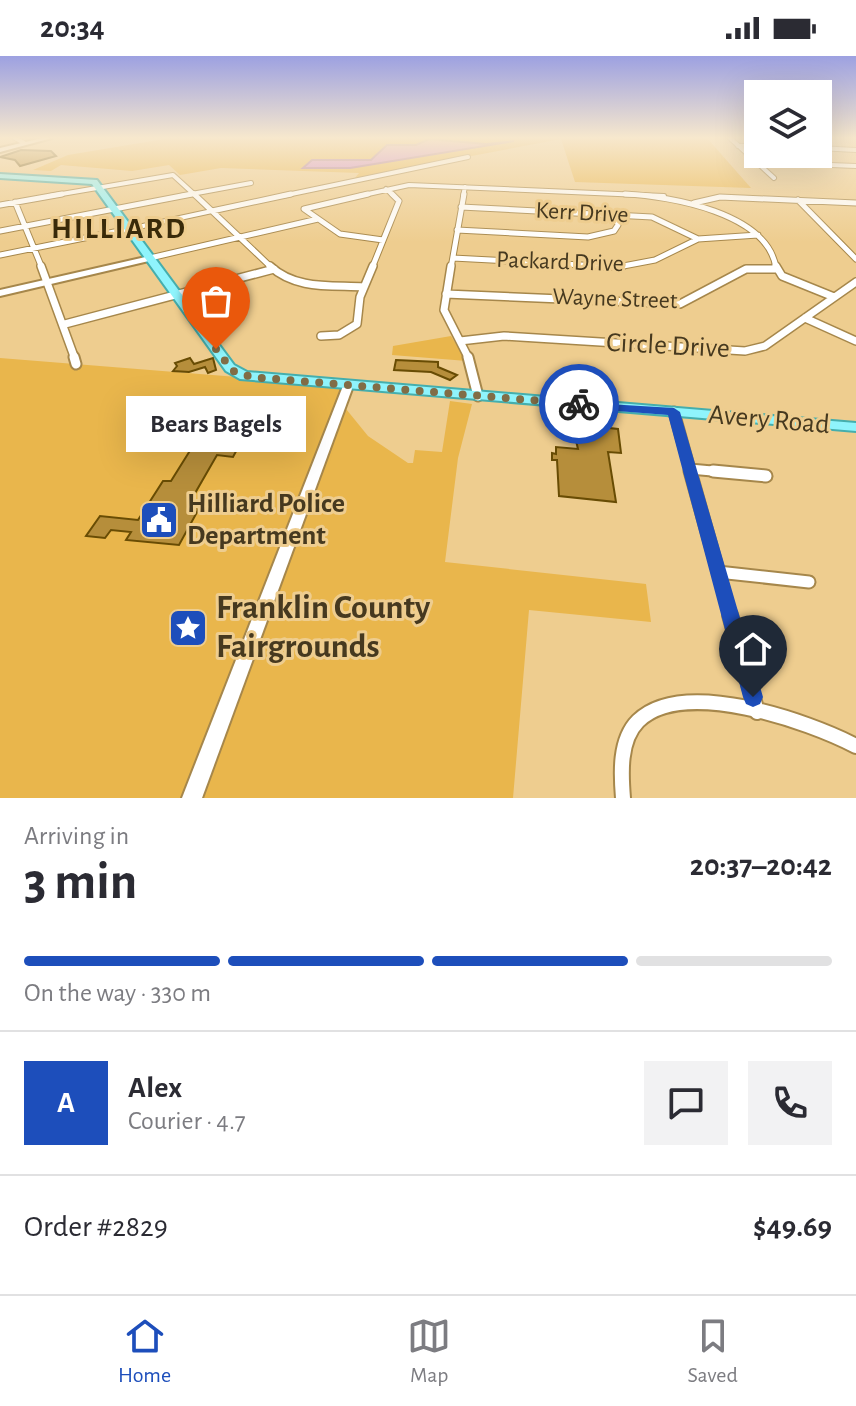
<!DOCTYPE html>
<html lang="en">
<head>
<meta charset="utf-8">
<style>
	:root { --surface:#fff; --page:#f2f2f3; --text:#2b2b33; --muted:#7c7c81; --line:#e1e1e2; --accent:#1d4ebb }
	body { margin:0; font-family:"Alegreya Sans",sans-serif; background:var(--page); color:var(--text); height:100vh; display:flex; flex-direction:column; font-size:30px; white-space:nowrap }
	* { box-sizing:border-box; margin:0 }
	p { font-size:26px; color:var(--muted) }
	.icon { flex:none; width:44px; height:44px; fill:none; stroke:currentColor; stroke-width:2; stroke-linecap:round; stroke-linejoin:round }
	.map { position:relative; height:742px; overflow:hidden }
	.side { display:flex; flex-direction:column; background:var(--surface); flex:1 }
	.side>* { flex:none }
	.controls { position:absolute; left:744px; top:24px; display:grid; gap:16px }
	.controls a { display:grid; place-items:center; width:88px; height:88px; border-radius:0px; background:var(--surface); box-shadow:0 8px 32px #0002; font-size:40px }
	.pin { position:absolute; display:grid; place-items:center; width:68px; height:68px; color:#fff; margin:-82px -34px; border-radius:50% 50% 50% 0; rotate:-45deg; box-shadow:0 0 8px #0007 }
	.pin .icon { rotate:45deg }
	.courier { position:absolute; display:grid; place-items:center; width:80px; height:80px; margin:-40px; border:6px solid #1d4ebb; border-radius:50%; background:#fff; color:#222; box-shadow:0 2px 10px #0007 }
	.bubble { position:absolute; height:56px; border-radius:0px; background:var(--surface); box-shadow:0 8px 32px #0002; font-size:26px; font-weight:700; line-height:56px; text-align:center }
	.overview em { font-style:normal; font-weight:700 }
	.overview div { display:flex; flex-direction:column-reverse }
	.overview { display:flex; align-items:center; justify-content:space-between; height:136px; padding:0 24px }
	h1 { font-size:52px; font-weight:700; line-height:60px }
	.bar { display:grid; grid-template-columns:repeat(4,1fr); gap:12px 8px; align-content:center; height:96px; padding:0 24px }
	.bar i { height:10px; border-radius:6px; background:var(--line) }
	.bar .on { background:var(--accent) }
	.bar p { grid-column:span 4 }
	.line { display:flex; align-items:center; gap:20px; padding:0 24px; border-top:2px solid var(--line) }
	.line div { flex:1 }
	.round { display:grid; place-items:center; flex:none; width:84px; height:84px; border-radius:0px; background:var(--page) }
	.status { display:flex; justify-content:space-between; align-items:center; height:56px; padding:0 40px; background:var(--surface); direction:ltr }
	.status svg { height:22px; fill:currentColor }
	.tabs { display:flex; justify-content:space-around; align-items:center; height:112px; border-top:2px solid var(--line); background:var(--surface); font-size:22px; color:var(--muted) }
	.tabs a { display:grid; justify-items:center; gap:4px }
	.tabs .on { color:var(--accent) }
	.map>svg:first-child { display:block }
	.green { fill:#e9b64c }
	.water { fill:#ce85d7; stroke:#a56ea0; stroke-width:2 }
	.building { fill:#b68e3b; stroke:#684c04; stroke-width:2 }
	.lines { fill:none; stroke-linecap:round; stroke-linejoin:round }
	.pedestrian-casing { stroke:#a6874b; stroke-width:6 }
	.minor-far5-casing { stroke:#a6874b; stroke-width:6 }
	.minor-far4-casing { stroke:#a6874b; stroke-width:7 }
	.minor-far3-casing { stroke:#a6874b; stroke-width:10 }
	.minor-far2-casing { stroke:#a6874b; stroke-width:13 }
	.minor-far1-casing { stroke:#a6874b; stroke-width:15 }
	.minor-casing { stroke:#a6874b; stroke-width:18 }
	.tertiary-casing { stroke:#a6874b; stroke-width:4 }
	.secondary-casing { stroke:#a6874b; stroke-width:4 }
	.primary-casing { stroke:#45aead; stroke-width:4 }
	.pedestrian { stroke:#fff; stroke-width:4 }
	.minor-far5 { stroke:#fff; stroke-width:4 }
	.minor-far4 { stroke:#fff; stroke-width:5 }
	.minor-far3 { stroke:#fff; stroke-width:7 }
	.minor-far2 { stroke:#fff; stroke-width:9 }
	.minor-far1 { stroke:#fff; stroke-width:11 }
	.minor { stroke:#fff; stroke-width:14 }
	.tertiary { fill:#fff; fill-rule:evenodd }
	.secondary { fill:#fff; fill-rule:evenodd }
	.primary { fill:#8ff4fc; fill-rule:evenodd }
	.route { fill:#1d4ebb }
	.done { stroke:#816d46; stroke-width:8; stroke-dasharray:0 14.4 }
	.labels { text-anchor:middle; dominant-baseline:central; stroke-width:6; stroke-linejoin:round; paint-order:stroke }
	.far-street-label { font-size:24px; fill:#46391f; stroke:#eecd8f }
	.street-label { font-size:28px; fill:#46391f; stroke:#eecd8f }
	.poi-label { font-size:28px; font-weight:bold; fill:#46391f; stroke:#eecd8f; text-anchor:start }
	.far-district-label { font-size:30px; font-weight:bold; letter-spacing:2px; fill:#392a09; stroke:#eecd8f }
	.near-poi-label { font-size:34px; font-weight:bold; fill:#46391f; stroke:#eecd8f; text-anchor:start }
</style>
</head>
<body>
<div class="status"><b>20:34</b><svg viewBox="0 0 49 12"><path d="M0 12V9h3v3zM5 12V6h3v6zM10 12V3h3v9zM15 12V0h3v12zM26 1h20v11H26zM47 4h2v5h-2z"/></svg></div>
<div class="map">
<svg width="856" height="742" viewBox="0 0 856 742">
	<rect width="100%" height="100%" fill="#eecd8f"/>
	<!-- green -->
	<path class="green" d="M170,82H707L751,132L575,126L561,83L355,122L359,117L221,112L180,119L169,109L132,115L61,109L51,115L33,114L68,99Z
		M451,280L467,305L392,299L393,290Z
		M0,302L348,330L342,348L368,380L408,407H413L415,394L442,396L450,345L472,348L458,402L445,506L646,528L651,566L529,554L513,742H0Z"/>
	<!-- water -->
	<path class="water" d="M429,83L486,88L514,85L350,112H303L312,104H371L387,89H416Z"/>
	<!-- building -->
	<path class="building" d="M21,94L51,95L56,100L20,110L15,104L0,101Z
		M190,302L194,308L213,302L216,314L208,317L205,311L189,316L173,315L177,310L175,307Z
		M396,304L438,306V311L457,319L450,324L431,316L394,314Z
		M572,368L618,373L621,397L608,396L616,446L559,440L557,404H552V397L556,398V391L578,393Z
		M206,369L248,373L233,401L217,399L190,446L202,447L179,489L126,484L131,476L111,474L105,482L86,480L100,460L138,464L163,425H171Z"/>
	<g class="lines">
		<defs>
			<path id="pedestrian" d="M129,173L212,155"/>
			<path id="minor-far5" d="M15,82L24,87
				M730,82L774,122
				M738,90H758
				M818,92L856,94
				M754,106L856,110
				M386,133L394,140
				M50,140L173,119L196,140
				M181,140L251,127
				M282,140L468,101
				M359,140L409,129L664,140
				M463,140L465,131"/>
			<path id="minor-far4" d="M194,138L272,212
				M368,138L304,153L340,178L383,184
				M625,138C670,140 768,157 776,212
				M798,144L856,203
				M15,146L42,212
				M694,147L720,141L856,147
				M0,149L62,138
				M461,151L652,161L698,183
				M212,155L291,138
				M457,174L588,181L614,175L618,169L615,158
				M0,175L192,138
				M0,199L129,173
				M150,202L318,163
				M453,202L618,211L655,204L698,183L758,179
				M372,212L399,145L392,138
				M451,212L464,138"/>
			<path id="minor-far3" d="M41,210L75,303
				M270,210C296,234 331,229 364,231
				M451,210L444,254L469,303
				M603,210H622
				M776,210L782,220L834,241
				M446,238L680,248L746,213H776
				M805,262L856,285
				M65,268L274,213
				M321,280L339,279L357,268L360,241L373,210
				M460,285L504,280L745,295L765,290L856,226"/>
			<path id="minor-far2" d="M74,301L76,308
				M468,301L478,340
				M674,356L691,417
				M690,413L734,417"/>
			<path id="minor-far1" d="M690,415L731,561
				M713,415L766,420
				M718,516L809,526"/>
			<path id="minor" d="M730,559L757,656
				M623,742C621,718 619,684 638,665C683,621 808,665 856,690"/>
			<path id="tertiary" d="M348,327L353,330L202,742H182L343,330Z"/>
			<path id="secondary" d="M42,82H52L0,96V92Z
				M150,200L154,202L153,204L0,240V234Z"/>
			<path id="primary" d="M0,118L97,124L234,309L247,316L856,367V375L240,323L226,315L92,128L0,122Z"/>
		</defs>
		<!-- pedestrian casing -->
		<use href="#pedestrian" class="pedestrian-casing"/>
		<!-- minor-far5 casing -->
		<use href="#minor-far5" class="minor-far5-casing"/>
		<!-- minor-far4 casing -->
		<use href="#minor-far4" class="minor-far4-casing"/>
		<!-- minor-far3 casing -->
		<use href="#minor-far3" class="minor-far3-casing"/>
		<!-- minor-far2 casing -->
		<use href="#minor-far2" class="minor-far2-casing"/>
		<!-- minor-far1 casing -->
		<use href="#minor-far1" class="minor-far1-casing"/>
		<!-- minor casing -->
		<use href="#minor" class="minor-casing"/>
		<!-- tertiary casing -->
		<use href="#tertiary" class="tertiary-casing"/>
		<!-- secondary casing -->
		<use href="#secondary" class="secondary-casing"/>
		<!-- primary casing -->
		<use href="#primary" class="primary-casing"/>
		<!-- pedestrian -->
		<use href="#pedestrian" class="pedestrian"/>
		<!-- minor-far5 -->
		<use href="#minor-far5" class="minor-far5"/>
		<!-- minor-far4 -->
		<use href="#minor-far4" class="minor-far4"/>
		<!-- minor-far3 -->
		<use href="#minor-far3" class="minor-far3"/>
		<!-- minor-far2 -->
		<use href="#minor-far2" class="minor-far2"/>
		<!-- minor-far1 -->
		<use href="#minor-far1" class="minor-far1"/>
		<!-- minor -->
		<use href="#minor" class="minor"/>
		<!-- tertiary -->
		<use href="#tertiary" class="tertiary"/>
		<!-- secondary -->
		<use href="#secondary" class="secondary"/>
		<!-- primary -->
		<use href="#primary" class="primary"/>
	</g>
	<!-- sky -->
	<linearGradient id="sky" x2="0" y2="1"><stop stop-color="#9da1e1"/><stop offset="0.44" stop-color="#f7e8cd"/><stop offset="1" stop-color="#f7e8cd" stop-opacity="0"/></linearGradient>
	<rect width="856" height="186" fill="url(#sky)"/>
	<!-- route -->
	<path class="route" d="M574,346L674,352L680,356L763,641L760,648L753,651L746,648L743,641L668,359L579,352L574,351Z"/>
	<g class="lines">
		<!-- done -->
		<path class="done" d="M216,293L233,315L251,321L579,348"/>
	</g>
	<!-- icons -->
	<defs>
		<symbol id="civic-square" viewBox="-11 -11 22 22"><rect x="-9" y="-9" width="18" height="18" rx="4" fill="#1d4ebb" stroke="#eecd8f"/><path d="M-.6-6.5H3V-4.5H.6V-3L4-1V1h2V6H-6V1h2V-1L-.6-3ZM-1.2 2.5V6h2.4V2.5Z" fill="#fff"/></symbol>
		<symbol id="sight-square" viewBox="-11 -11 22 22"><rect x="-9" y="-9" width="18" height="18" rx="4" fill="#1d4ebb" stroke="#eecd8f"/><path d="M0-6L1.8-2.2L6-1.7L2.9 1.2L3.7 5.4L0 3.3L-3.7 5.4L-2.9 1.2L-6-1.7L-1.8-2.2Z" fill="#fff"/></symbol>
	</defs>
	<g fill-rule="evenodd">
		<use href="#civic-square" x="137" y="442" width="44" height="44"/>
		<use href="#sight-square" x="166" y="550" width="44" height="44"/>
	</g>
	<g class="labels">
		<!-- far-street labels -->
		<g class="far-street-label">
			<text transform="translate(582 157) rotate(3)">Kerr Drive</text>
			<text transform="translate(560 206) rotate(2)">Packard Drive</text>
			<text transform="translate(615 243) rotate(2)">Wayne Street</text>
		</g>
		<!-- street labels -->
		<g class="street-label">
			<text transform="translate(668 290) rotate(3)">Circle Drive</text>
			<text transform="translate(769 364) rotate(5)">Avery Road</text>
		</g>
		<!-- poi labels -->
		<g class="poi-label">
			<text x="187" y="448">Hilliard Police<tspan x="187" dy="32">Department</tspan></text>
		</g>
		<!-- far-district labels -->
		<g class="far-district-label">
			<text x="119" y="173">HILLIARD</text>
		</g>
		<!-- near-poi labels -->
		<g class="near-poi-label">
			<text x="216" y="552">Franklin County<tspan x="216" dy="39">Fairgrounds</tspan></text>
		</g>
	</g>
</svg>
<div class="controls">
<a><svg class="icon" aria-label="layers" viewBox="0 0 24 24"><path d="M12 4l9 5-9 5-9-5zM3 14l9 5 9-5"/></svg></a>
</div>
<div class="pin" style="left:216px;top:293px;background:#ea580c"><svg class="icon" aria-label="bag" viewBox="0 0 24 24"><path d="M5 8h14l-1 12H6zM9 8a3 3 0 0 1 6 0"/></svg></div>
<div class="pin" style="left:753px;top:641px;background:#1f2937"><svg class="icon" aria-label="home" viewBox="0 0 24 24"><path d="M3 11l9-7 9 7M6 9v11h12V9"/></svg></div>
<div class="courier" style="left:579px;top:348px"><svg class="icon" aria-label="bike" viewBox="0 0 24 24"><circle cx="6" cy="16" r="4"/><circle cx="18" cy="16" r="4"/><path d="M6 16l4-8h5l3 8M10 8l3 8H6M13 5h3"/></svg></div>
<div class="bubble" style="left:126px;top:340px;width:180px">Bears Bagels</div>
</div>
<section class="side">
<div class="overview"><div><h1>3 min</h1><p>Arriving in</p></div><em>20:37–20:42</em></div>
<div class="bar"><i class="on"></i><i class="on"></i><i class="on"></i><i></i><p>On the way · 330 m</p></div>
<div class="line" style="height:144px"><b class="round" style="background:var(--accent);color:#fff">A</b><div><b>Alex</b><p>Courier · 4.7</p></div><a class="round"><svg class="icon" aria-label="chat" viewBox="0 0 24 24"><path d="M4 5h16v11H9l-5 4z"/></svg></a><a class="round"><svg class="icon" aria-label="phone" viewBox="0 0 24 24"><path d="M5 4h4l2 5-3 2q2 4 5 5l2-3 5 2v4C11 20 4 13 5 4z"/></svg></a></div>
<div class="line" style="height:104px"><div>Order #2829</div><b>$49.69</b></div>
</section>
<nav class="tabs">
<a class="on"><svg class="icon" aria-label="home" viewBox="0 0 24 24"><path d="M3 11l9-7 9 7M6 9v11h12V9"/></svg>Home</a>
<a><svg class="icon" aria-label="map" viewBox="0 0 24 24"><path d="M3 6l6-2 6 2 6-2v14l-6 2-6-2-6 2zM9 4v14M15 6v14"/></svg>Map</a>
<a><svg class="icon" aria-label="saved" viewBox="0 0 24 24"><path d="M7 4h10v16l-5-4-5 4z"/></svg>Saved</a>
</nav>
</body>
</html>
